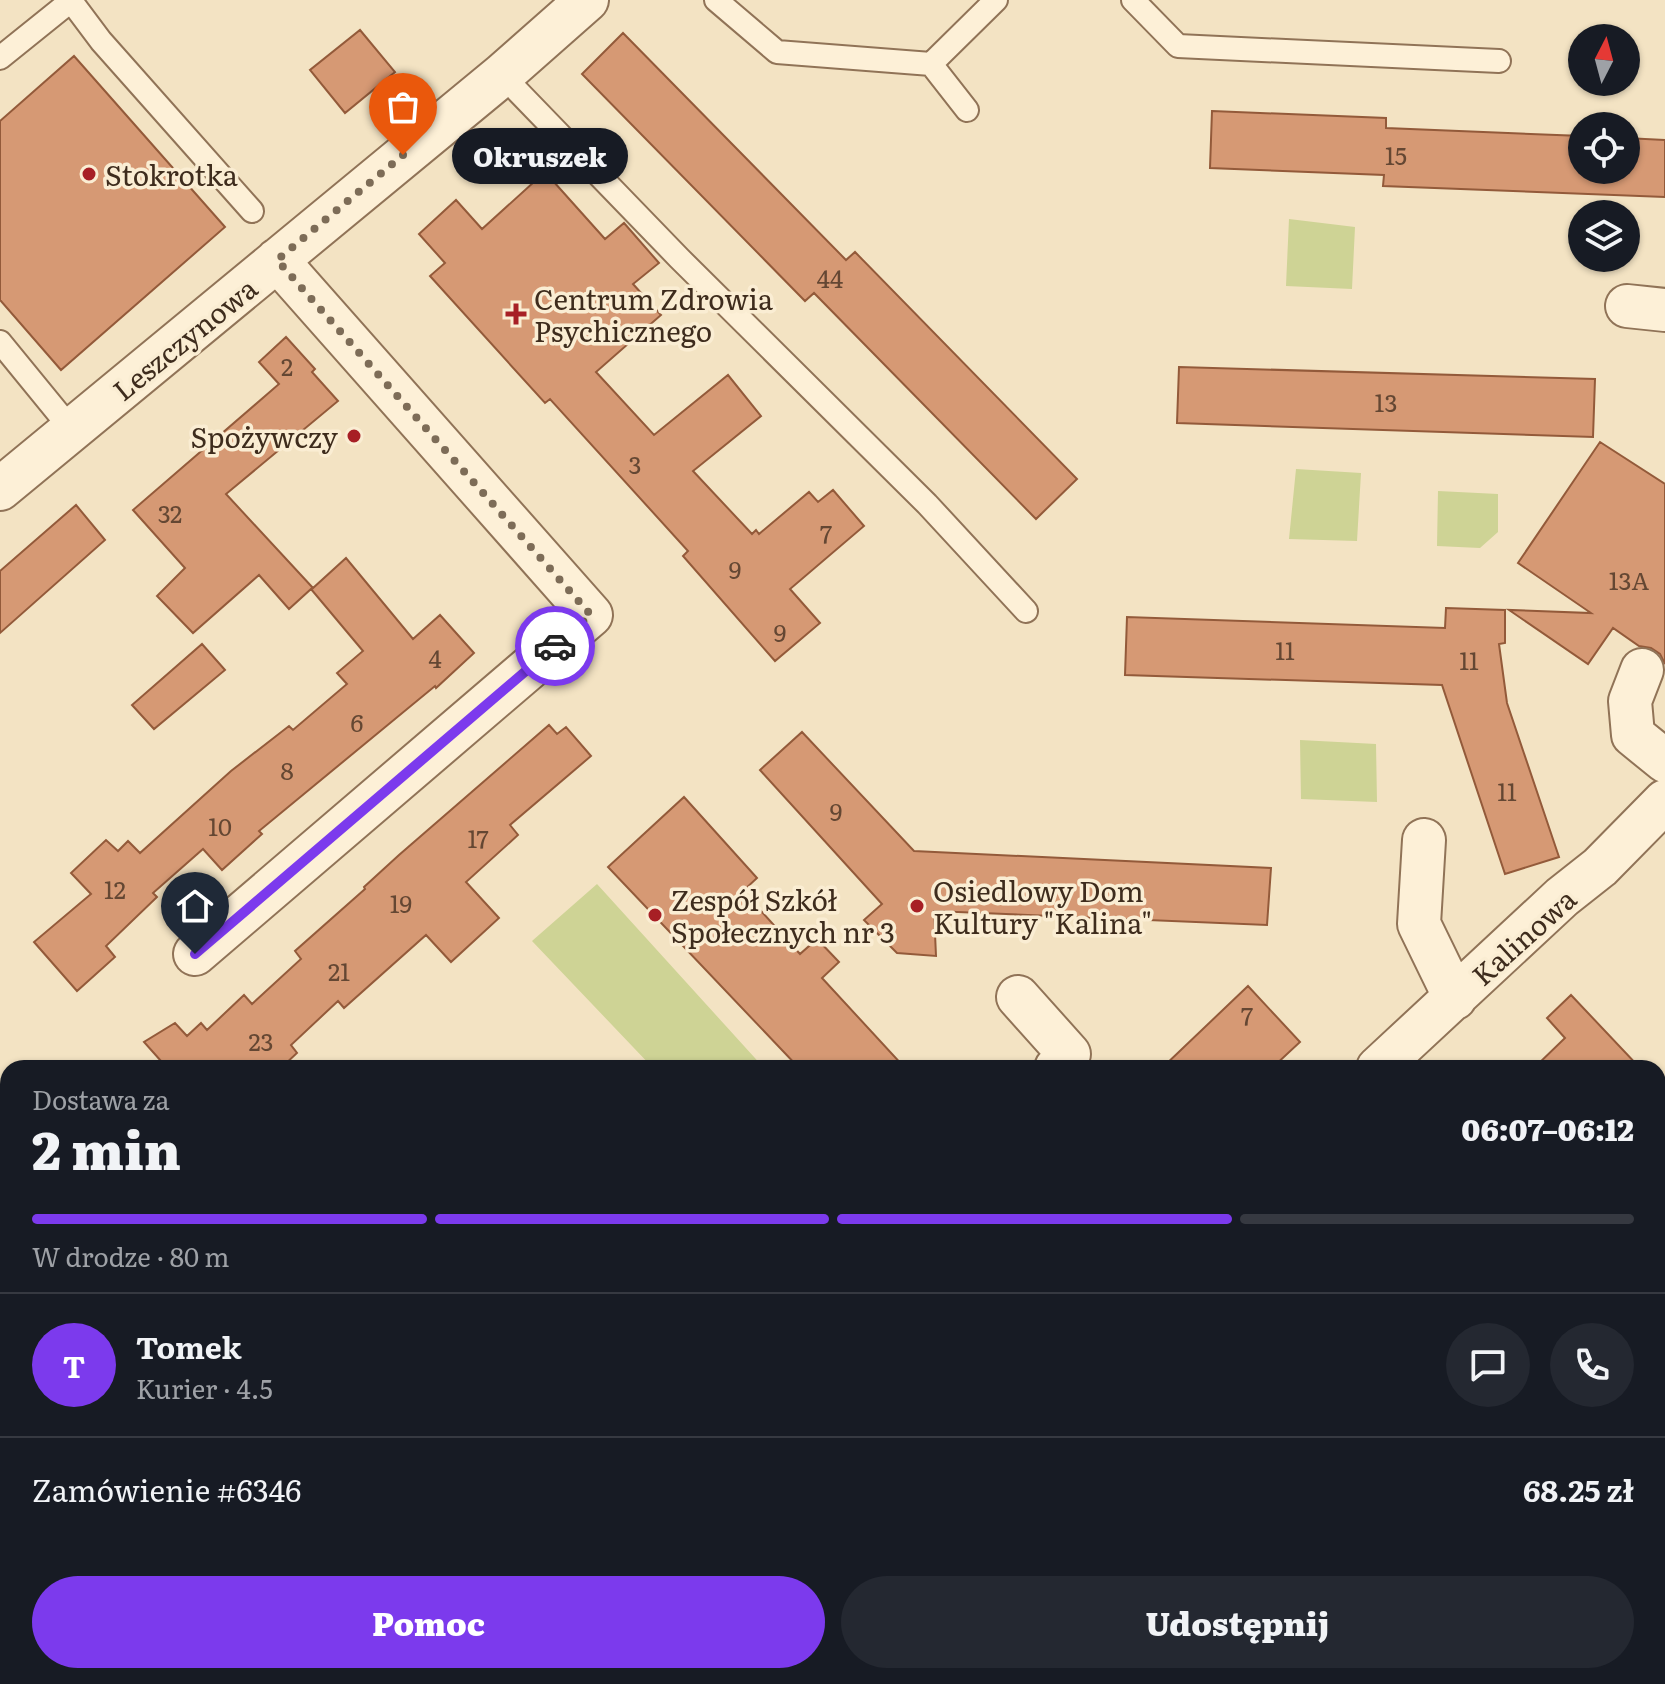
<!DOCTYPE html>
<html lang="pl">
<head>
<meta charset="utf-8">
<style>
	:root { --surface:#171b24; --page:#242831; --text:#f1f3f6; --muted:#9ea1a6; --line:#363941; --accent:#7c3aed }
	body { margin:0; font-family:Literata,serif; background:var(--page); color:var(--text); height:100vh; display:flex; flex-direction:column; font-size:30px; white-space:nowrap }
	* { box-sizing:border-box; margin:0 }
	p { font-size:26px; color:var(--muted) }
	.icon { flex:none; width:44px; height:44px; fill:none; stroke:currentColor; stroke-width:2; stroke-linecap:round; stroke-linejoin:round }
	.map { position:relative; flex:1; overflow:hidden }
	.drawer { position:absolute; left:0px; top:1060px; width:1666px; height:624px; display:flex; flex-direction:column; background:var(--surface); border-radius:24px 24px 0 0; box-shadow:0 2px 6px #0004 }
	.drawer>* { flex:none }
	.needle { width:52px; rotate:6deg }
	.fabs { position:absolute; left:1568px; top:24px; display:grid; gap:16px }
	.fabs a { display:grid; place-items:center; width:72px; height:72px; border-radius:50%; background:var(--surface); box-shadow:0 2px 6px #0004; font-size:40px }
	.pin { position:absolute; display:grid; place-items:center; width:68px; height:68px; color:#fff; margin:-82px -34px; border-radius:50% 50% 50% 0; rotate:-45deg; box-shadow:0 0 8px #0007 }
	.pin .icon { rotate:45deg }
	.courier { position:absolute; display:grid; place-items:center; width:80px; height:80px; margin:-40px; border:6px solid #7c3aed; border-radius:50%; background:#fff; color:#222; box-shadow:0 2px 10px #0007 }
	.bubble { position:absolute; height:56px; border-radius:28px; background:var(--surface); box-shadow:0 2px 6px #0004; font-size:26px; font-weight:800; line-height:56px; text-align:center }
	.summary em { font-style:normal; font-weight:800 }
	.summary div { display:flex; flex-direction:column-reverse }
	.summary { display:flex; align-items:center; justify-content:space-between; height:136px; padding:0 32px }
	h1 { font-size:52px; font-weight:800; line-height:60px }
	.bar { display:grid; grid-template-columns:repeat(4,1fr); gap:12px 8px; align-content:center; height:96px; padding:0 32px }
	.bar i { height:10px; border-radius:6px; background:var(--line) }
	.bar .selected { background:var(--accent) }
	.bar p { grid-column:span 4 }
	.line { display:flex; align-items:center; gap:20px; padding:0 32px; border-top:2px solid var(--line) }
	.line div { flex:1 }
	.round { display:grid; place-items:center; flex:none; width:84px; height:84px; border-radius:42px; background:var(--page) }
	.cta { display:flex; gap:16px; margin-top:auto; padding:16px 32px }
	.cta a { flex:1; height:92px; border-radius:48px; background:var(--accent); color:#fff; font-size:32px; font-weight:800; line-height:92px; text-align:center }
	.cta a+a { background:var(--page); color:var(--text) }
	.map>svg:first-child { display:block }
	.green { fill:#ced395 }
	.building { fill:#d69974; stroke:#935a3a; stroke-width:2 }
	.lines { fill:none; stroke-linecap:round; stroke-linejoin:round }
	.lane-casing { stroke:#907357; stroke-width:26 }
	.street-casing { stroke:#907357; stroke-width:46 }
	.secondary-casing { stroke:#72543a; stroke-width:48 }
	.lane { stroke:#fdf0d7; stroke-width:22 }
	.street { stroke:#fdf0d7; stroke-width:42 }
	.secondary { stroke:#fdf0d7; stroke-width:44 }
	.done { stroke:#7d6c57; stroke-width:8; stroke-dasharray:0 14.4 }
	.route { stroke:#7c3aed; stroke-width:10 }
	.poi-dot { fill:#a71f25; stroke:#faedd3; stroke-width:3 }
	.labels { text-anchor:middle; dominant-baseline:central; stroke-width:7; stroke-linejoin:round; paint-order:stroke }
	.number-label { font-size:24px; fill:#644733 }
	.poi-label { font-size:28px; fill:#3e2c1d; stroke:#faedd3; text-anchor:start }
	.street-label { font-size:28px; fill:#3e2c1d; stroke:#faedd3 }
</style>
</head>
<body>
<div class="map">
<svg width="1665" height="1684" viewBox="0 0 1665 1684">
	<rect width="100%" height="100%" fill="#f3e3c3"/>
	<!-- green -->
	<path class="green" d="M1289,219L1355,227L1352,289L1286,286Z
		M1296,469L1361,473L1357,541L1289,539Z
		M1438,491L1498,494V532L1480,548L1437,546Z
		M1300,740L1376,744L1377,802L1301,799Z
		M597,884L764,1068H653L532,941Z"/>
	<!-- building -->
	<path class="building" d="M360,30L395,72L345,113L310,70Z
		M623,33L846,260L855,252L1077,479L1036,519L814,293L805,301L582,74Z
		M74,56L225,227L61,370L0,300V121Z
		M1212,111L1386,118V128L1582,136V170H1626V138L1665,140V197L1383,186L1384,175L1210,168Z
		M545,172L605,239L624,223L659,263L633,284L661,315L596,372L654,435L728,375L761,416L693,471L752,534L756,530L759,534L809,492L818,502L833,490L864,526L790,589L820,623L775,661L683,556L688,551L550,399L545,403L430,276L445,263L419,234L456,200L482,229Z
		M286,337L315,369L312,372L338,401L226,494L313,588L346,558L413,639L440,615L474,653L436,688L435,686L259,831L262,834L222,870L203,849L153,893L157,897L106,946L115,957L77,991L34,942L91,894L71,873L106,840L118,851L128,841L140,853L231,771L289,726L293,730L347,684L337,673L363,651L311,589L289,609L259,575L193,633L157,596L185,568L133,510L279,384L259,362Z
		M1179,367L1595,379L1593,437L1177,423Z
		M1600,442L1665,484V664L1660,654L1651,648L1639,646L1613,628L1588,664L1509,610L1591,613L1518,563Z
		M76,505L105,540L0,633V571Z
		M1446,608L1505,610V643L1499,644L1507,703L1559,857L1505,874L1442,685L1125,675L1127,617L1445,628Z
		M202,644L225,670L154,729L132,705Z
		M549,725L557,734L566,727L591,756L510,825L518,835L466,882L499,918L451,962L426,935L344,1008L338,1001L291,1045L297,1053L281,1068H153L161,1061L144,1042L175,1023L187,1036L201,1023L207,1030L244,995L252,1004L301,959L295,951L365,889L364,887L399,855Z
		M802,732L914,851L1271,868L1267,925L934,911L936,956L897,953L864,920L882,904L760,770Z
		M684,797L757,878L743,891L800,954L817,939L839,962L822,978L905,1068H799L608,867Z
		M1248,986L1300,1042L1272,1068H1162Z
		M1571,995L1640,1068H1534L1565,1038L1547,1018Z"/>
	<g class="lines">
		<defs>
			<path id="lane" d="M716,0L777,52L931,64L967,110
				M1133,0L1178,46L1499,61
				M71,1L101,41L252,211
				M0,58L72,0
				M931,64L996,0
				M502,75L679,258L927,504L1026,611
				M0,342L72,430
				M0,1607L8,1601
				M322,1676L330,1684
				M606,1676L614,1684
				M879,1684L886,1676"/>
			<path id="street" d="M1627,306L1665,310
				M0,489L502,75L587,0
				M1642,670L1630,701L1633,735L1665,761
				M1424,840L1419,924L1455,998
				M195,954L591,615L277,260
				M1018,997L1069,1054L1056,1068
				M1378,1068L1562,897L1600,867L1665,801
				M1658,1346L1665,1354"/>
			<path id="secondary" d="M1658,1215L1665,1209
				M1121,1684L1132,1676"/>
		</defs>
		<!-- lane casing -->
		<use href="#lane" class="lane-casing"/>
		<!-- street casing -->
		<use href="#street" class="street-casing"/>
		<!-- secondary casing -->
		<use href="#secondary" class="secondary-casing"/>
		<!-- lane -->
		<use href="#lane" class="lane"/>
		<!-- street -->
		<use href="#street" class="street"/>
		<!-- secondary -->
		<use href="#secondary" class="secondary"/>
	</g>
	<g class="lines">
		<!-- done -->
		<path class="done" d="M403,155L277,260L591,615L555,646"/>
		<!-- route -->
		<path class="route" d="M195,954L555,646"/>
	</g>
	<!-- markers -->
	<g class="poi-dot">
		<circle cx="89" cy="174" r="8"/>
		<path d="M512 302h8v8h8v8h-8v8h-8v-8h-8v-8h8z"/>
		<circle cx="354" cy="436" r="8"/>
		<circle cx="917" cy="906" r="8"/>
		<circle cx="655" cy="915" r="8"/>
	</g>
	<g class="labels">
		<!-- number labels -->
		<g class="number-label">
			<text x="1396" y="154">15</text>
			<text x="830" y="277">44</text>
			<text x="287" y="365">2</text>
			<text x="1386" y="401">13</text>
			<text x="635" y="463">3</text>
			<text x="170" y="512">32</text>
			<text x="826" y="532">7</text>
			<text x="735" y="568">9</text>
			<text x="1629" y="579">13A</text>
			<text x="780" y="631">9</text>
			<text x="1285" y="649">11</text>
			<text x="435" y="657">4</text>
			<text x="1469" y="659">11</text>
			<text x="357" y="721">6</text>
			<text x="287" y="769">8</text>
			<text x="1507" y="790">11</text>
			<text x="836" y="810">9</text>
			<text x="220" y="825">10</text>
			<text x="478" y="837">17</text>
			<text x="115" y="888">12</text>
			<text x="401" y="902">19</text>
			<text x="339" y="970">21</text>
			<text x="1247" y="1014">7</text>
			<text x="261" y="1040">23</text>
		</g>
		<!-- poi labels -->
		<g class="poi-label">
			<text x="105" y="174">Stokrotka</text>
			<text x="534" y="298">Centrum Zdrowia<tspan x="534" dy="32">Psychicznego</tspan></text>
			<text x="338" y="436" text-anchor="end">Spożywczy</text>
			<text x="933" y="890">Osiedlowy Dom<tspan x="933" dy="32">Kultury "Kalina"</tspan></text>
			<text x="671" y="899">Zespół Szkół<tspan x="671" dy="32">Społecznych nr 3</tspan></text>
		</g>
		<!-- street labels -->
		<g class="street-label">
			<text transform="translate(184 338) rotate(-39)">Leszczynowa</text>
			<text transform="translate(1523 936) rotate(-42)">Kalinowa</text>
		</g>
	</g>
</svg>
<div class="fabs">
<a><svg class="needle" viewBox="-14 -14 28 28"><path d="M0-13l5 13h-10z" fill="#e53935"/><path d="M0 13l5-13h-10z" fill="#9ea1a6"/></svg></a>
<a><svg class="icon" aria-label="locate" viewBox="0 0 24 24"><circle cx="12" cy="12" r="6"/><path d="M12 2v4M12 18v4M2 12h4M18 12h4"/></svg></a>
<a><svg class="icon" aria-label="layers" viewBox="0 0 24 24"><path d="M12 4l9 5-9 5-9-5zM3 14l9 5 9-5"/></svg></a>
</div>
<div class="pin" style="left:403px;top:155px;background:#ea580c"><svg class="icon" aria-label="bag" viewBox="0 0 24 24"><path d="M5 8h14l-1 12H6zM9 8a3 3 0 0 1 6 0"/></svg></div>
<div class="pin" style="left:195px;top:954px;background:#1f2937"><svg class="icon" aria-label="home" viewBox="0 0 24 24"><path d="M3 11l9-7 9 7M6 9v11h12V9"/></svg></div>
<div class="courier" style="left:555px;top:646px"><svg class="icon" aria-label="car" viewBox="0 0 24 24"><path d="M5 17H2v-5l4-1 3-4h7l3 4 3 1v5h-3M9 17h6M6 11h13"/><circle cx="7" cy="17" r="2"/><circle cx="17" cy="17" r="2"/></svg></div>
<div class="bubble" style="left:452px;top:128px;width:176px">Okruszek</div>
<section class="drawer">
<div class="summary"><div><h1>2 min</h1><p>Dostawa za</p></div><em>06:07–06:12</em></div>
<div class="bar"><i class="selected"></i><i class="selected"></i><i class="selected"></i><i></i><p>W drodze · 80 m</p></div>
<div class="line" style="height:144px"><b class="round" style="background:var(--accent);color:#fff">T</b><div><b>Tomek</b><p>Kurier · 4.5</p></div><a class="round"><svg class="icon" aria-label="chat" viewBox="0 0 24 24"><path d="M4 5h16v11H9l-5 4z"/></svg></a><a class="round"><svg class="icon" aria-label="phone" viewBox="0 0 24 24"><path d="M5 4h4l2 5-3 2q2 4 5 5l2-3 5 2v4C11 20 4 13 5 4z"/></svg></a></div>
<div class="line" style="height:104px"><div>Zamówienie #6346</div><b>68.25 zł</b></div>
<div class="cta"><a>Pomoc</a><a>Udostępnij</a></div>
</section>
</div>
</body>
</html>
